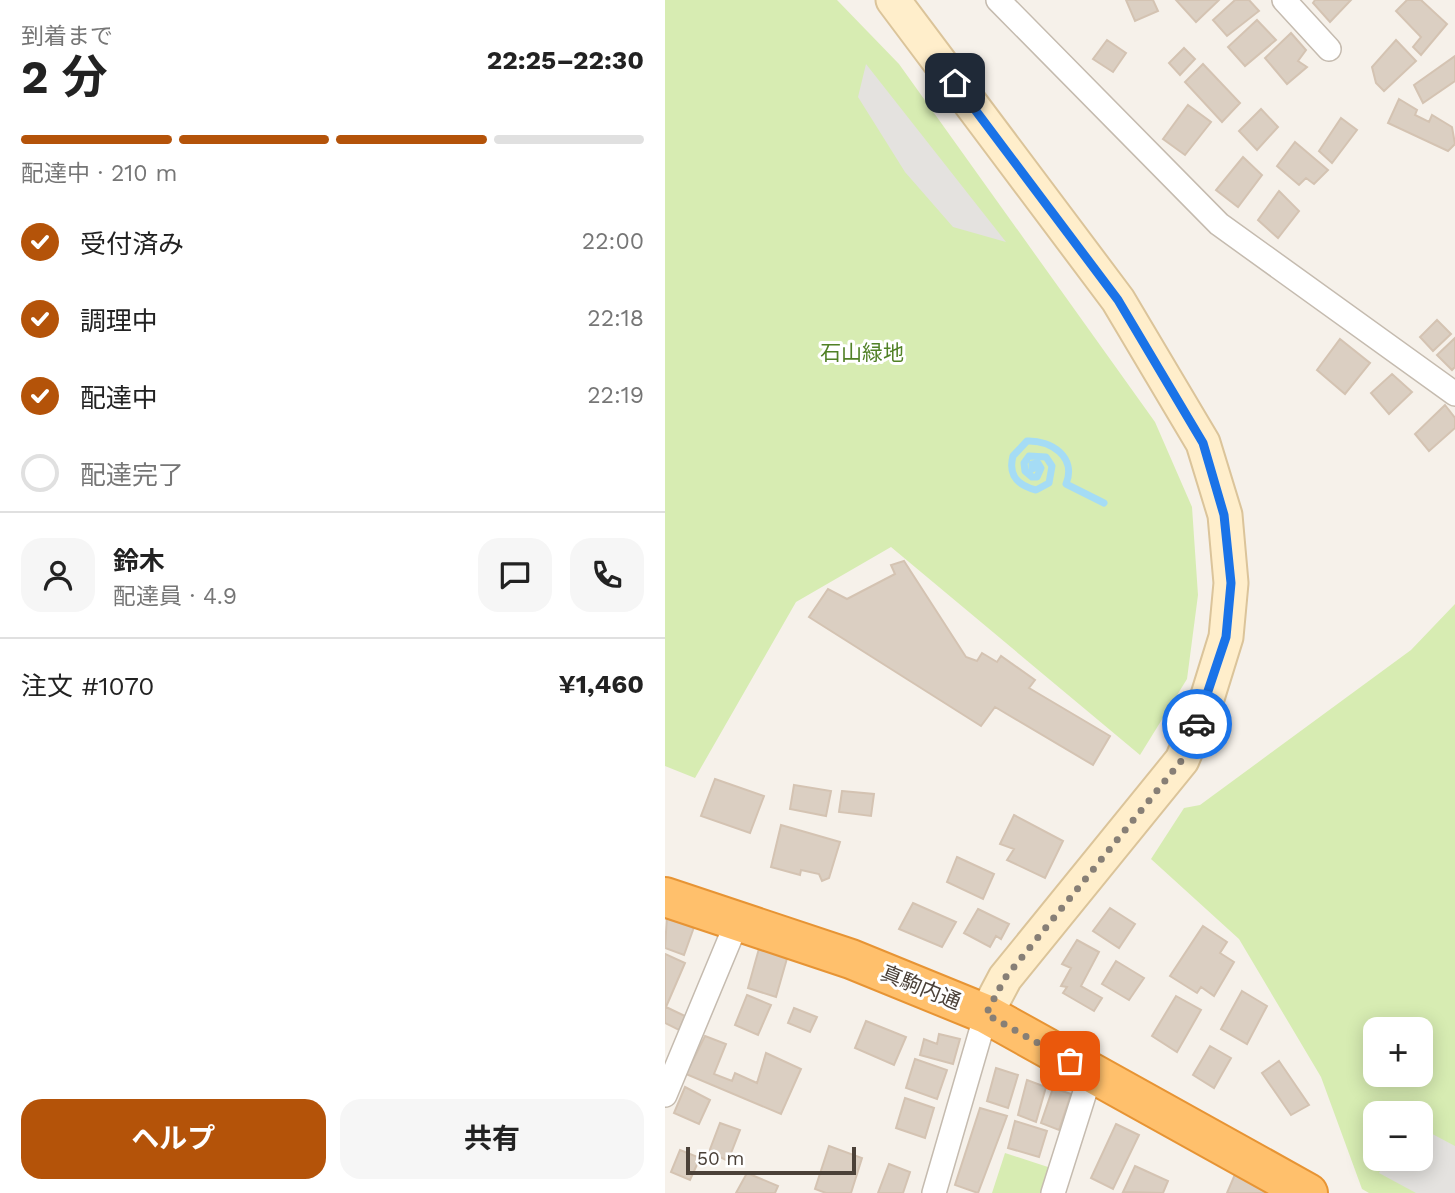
<!DOCTYPE html>
<html lang="ja">
<head>
<meta charset="utf-8">
<style>
	:root { --surface:#fff; --page:#f6f6f6; --text:#222; --muted:#767676; --line:#e0e0e0; --accent:#b45309 }
	body { margin:0; font-family:"Work Sans","Noto Sans JP",sans-serif; background:var(--page); color:var(--text); height:100vh; display:flex; flex-direction:column; font-size:26px; white-space:nowrap }
	* { box-sizing:border-box; margin:0 }
	p { font-size:23px; color:var(--muted) }
	.icon { flex:none; width:38px; height:38px; fill:none; stroke:currentColor; stroke-width:2; stroke-linecap:round; stroke-linejoin:round }
	.map { position:relative; flex:1; overflow:hidden }
	.details { display:flex; flex-direction:column; background:var(--surface); width:665px }
	.details>* { flex:none }
	.buttons { position:absolute; left:698px; top:1017px; display:grid; gap:14px }
	.buttons a { display:grid; place-items:center; width:70px; height:70px; border-radius:14px; background:var(--surface); box-shadow:0 4px 18px #0003; font-size:35px }
	.scale { position:absolute; left:21px; bottom:18px; width:170px; box-sizing:border-box; padding-left:7px; border:4px solid #4b4138; border-top:0; font-size:19px; line-height:24px; white-space:nowrap; color:#4b4138; -webkit-text-stroke:5px #fff; paint-order:stroke }
	.pin { position:absolute; display:grid; place-items:center; width:60px; height:60px; color:#fff; margin:-30px; border-radius:14px; box-shadow:0 4px 10px #0006 }
	.courier { position:absolute; display:grid; place-items:center; width:70px; height:70px; margin:-35px; border:5px solid #1a73e8; border-radius:50%; background:#fff; color:#222; box-shadow:0 2px 9px #0007 }
	.overview em { font-style:normal; font-weight:700 }
	.overview div { display:flex; flex-direction:column-reverse }
	.overview { display:flex; align-items:center; justify-content:space-between; height:119px; padding:0 21px }
	h1 { font-size:46px; font-weight:700; line-height:52px }
	.bar { display:grid; grid-template-columns:repeat(4,1fr); gap:10px 7px; align-content:center; height:84px; padding:0 21px }
	.bar i { height:9px; border-radius:5px; background:var(--line) }
	.bar .active { background:var(--accent) }
	.bar p { grid-column:span 4 }
	.line { display:flex; align-items:center; gap:18px; padding:0 21px; border-top:2px solid var(--line) }
	.line div { flex:1 }
	.round { display:grid; place-items:center; flex:none; width:74px; height:74px; border-radius:21px; background:var(--page) }
	ol { padding:0 21px; list-style:none }
	li { display:flex; align-items:center; gap:21px; height:77px }
	li p { margin-inline-start:auto }
	li .icon { padding:7px; border-radius:50%; background:var(--accent); color:#fff; stroke-width:4 }
	li:last-child { color:var(--muted) }
	li i { width:38px; height:38px; border:4px solid var(--line); border-radius:50% }
	.action { display:flex; gap:14px; margin-top:auto; padding:14px 21px }
	.action a { flex:1; height:80px; border-radius:21px; background:var(--accent); color:#fff; font-size:28px; font-weight:700; line-height:80px; text-align:center }
	.action a+a { background:var(--page); color:var(--text) }
	main { display:flex; flex:1; min-height:0 }
	.map>svg:first-child { display:block }
	.green { fill:#d7ecb2; fill-rule:evenodd }
	.parking { fill:#e4e2df }
	.lines { fill:none; stroke-linecap:round; stroke-linejoin:round }
	.stream { stroke:#a5dcf5; stroke-width:7 }
	.building { fill:#dbcfc2; stroke:#d4c3b2; stroke-width:2 }
	.street-casing { stroke:#c5bbaf; stroke-width:26 }
	.secondary-casing { stroke:#dbc49a; stroke-width:37 }
	.highway-casing { stroke:#e79434; stroke-width:42 }
	.street { stroke:#fff; stroke-width:23 }
	.secondary { stroke:#ffeecb; stroke-width:33 }
	.highway { stroke:#ffc06c; stroke-width:38 }
	.done { stroke:#877f76; stroke-width:7; stroke-dasharray:0 12.6 }
	.route { stroke:#1a73e8; stroke-width:9 }
	.labels { text-anchor:middle; dominant-baseline:central; stroke-width:6; stroke-linejoin:round; paint-order:stroke }
	.park-label { font-size:21px; fill:#518126; stroke:#fff }
	.street-label { font-size:21px; fill:#4b4138; stroke:#fff }
</style>
</head>
<body>
<main>
<section class="details">
<div class="overview"><div><h1>2 分</h1><p>到着まで</p></div><em>22:25–22:30</em></div>
<div class="bar"><i class="active"></i><i class="active"></i><i class="active"></i><i></i><p>配達中 · 210 m</p></div>
<ol>
<li><svg class="icon" aria-label="check" viewBox="0 0 24 24"><path d="M5 12l5 5 9-10"/></svg>受付済み<p>22:00</p></li>
<li><svg class="icon" aria-label="check" viewBox="0 0 24 24"><path d="M5 12l5 5 9-10"/></svg>調理中<p>22:18</p></li>
<li><svg class="icon" aria-label="check" viewBox="0 0 24 24"><path d="M5 12l5 5 9-10"/></svg>配達中<p>22:19</p></li>
<li><i></i>配達完了</li>
</ol>
<div class="line" style="height:126px"><a class="round"><svg class="icon" aria-label="person" viewBox="0 0 24 24"><circle cx="12" cy="8" r="4"/><path d="M4 21q1-7 8-7t8 7"/></svg></a><div><b>鈴木</b><p>配達員 · 4.9</p></div><a class="round"><svg class="icon" aria-label="chat" viewBox="0 0 24 24"><path d="M4 5h16v11H9l-5 4z"/></svg></a><a class="round"><svg class="icon" aria-label="phone" viewBox="0 0 24 24"><path d="M5 4h4l2 5-3 2q2 4 5 5l2-3 5 2v4C11 20 4 13 5 4z"/></svg></a></div>
<div class="line" style="height:91px"><div>注文 #1070</div><b>¥1,460</b></div>
<div class="action"><a>ヘルプ</a><a>共有</a></div>
</section>
<div class="map">
<svg width="790" height="1193" viewBox="0 0 790 1193">
	<rect width="100%" height="100%" fill="#f6f1ea"/>
	<!-- green -->
	<path class="green" d="M0,0H172L234,64L490,422L527,507L533,595L522,679L475,755L226,547L131,602L30,778L0,766Z
		M790,604V1193H704L697,1189L656,1077L574,939L486,859L519,808L535,805L746,650ZM710,1029H756V1074H710ZM710,1113H756V1158H710Z
		M340,1153L386,1168L378,1193H327Z"/>
	<!-- parking -->
	<path class="parking" d="M201,64L341,242L288,227L240,172L193,97Z
		M756,1128L790,1146V1193H751L714,1173L722,1159L756,1158Z"/>
	<g class="lines">
		<!-- stream -->
		<path class="stream" d="M371,467L367,469V464L373,463L376,468L372,477H367L360,471L359,463L364,456L381,457L387,466L384,483L371,490C352,485 343,475 348,456L362,441C386,440 412,457 401,484L439,503"/>
	</g>
	<!-- building -->
	<path class="building" d="M461,0H488L493,11L470,21Z
		M511,0H554L531,22Z
		M570,0H584L594,11L562,36L548,20Z
		M650,0H686L665,22L648,3Z
		M742,0H756L782,24L756,55L748,47L756,37L731,11Z
		M592,20L611,40L580,66L563,47Z
		M626,33L641,50L633,61L642,67L622,84L600,58Z
		M442,40L461,53L448,72L428,59Z
		M731,40L751,61L719,91L711,83L707,67Z
		M519,48L530,59L515,75L504,63Z
		M790,56V81L758,103L749,85Z
		M538,64L575,103L557,122L520,82Z
		M734,99L752,110L750,115L764,122L767,115L787,127L790,144L783,151L723,123Z
		M523,105L546,122L520,155L498,139Z
		M596,109L613,127L592,150L574,131Z
		M676,118L692,130L667,163L654,151Z
		M630,142L663,170L649,184L641,178L634,185L612,166Z
		M578,157L597,175L573,207L551,190Z
		M614,191L634,211L613,238L593,220Z
		M772,320L786,334L768,351L755,337Z
		M790,338V367L787,370L772,355Z
		M675,339L705,363L680,394L652,370Z
		M727,374L747,392L724,414L706,393Z
		M780,405L790,418V428L764,451L750,434Z
		M239,561L301,657L312,661L317,653L332,662L336,656L370,680L364,688L445,736L428,765L330,707L316,726L144,617L163,589L182,599L230,574L226,565Z
		M50,779L99,796L85,833L36,816Z
		M129,785L166,791L161,816L125,809Z
		M177,791L209,794L206,816L174,812Z
		M349,815L398,841L380,878L342,860L349,849L335,844Z
		M116,825L175,842L164,878L157,881L154,874L136,870L135,875L106,867Z
		M292,857L329,874L318,899L282,882Z
		M248,903L291,922L277,947L234,929Z
		M445,908L470,924L454,948L428,931Z
		M313,909L344,924L336,939L331,936L325,947L299,933Z
		M2,916L29,927L19,955L0,948Z
		M538,926L562,942L555,953L569,962L549,996L536,987L532,993L505,976Z
		M412,940L434,952L416,986L437,998L429,1011L398,993L402,987L396,986L406,968L397,964Z
		M95,945L123,955L111,997L83,988Z
		M0,954L20,963L1,1007L20,1016L14,1030L0,1023Z
		M451,961L479,978L464,1000L437,984Z
		M577,991L602,1006L582,1044L556,1029Z
		M82,995L106,1005L93,1035L70,1025Z
		M511,996L536,1010L512,1052L487,1036Z
		M129,1008L152,1017L145,1032L123,1023Z
		M201,1021L241,1037L229,1065L190,1048Z
		M274,1034L295,1039L288,1064L255,1055L259,1039L272,1044Z
		M40,1036L61,1044L49,1074L67,1081L70,1073L92,1083L101,1053L136,1069L116,1114L21,1074Z
		M545,1046L566,1058L549,1088L528,1075Z
		M250,1059L282,1070L272,1099L241,1088Z
		M614,1061L644,1105L626,1115L597,1073Z
		M331,1068L353,1075L343,1108L322,1101Z
		M362,1080L381,1087L371,1122L353,1115Z
		M20,1087L45,1100L34,1124L9,1113Z
		M388,1088L406,1094L394,1130L376,1123Z
		M240,1098L269,1108L260,1138L231,1128Z
		M315,1108L342,1116L313,1193L290,1185Z
		M350,1121L382,1131L374,1157L343,1148Z
		M55,1123L75,1130L63,1161L44,1152Z
		M451,1124L474,1135L448,1189L426,1178Z
		M164,1146L197,1158L186,1193H161L150,1189Z
		M15,1150L35,1158L25,1180L6,1172Z
		M224,1164L245,1172L238,1193H213Z
		M470,1166L503,1181L498,1193L458,1192Z
		M571,1172L604,1193H562Z
		M82,1173L113,1186L110,1193H71Z"/>
	<g class="lines">
		<defs>
			<path id="street" d="M333,0L554,224L790,394
				M619,0L664,49
				M0,1095L72,922
				M269,1193L321,1014
				M388,1193L426,1073"/>
			<path id="secondary" d="M228,0L453,300L538,443L560,515L566,583L561,637L540,705L517,760L340,978L321,1014"/>
			<path id="highway" d="M0,897L186,959L321,1014L643,1193"/>
		</defs>
		<!-- street casing -->
		<use href="#street" class="street-casing"/>
		<!-- secondary casing -->
		<use href="#secondary" class="secondary-casing"/>
		<!-- highway casing -->
		<use href="#highway" class="highway-casing"/>
		<!-- street -->
		<use href="#street" class="street"/>
		<!-- secondary -->
		<use href="#secondary" class="secondary"/>
		<!-- highway -->
		<use href="#highway" class="highway"/>
	</g>
	<g class="lines">
		<!-- done -->
		<path class="done" d="M405,1061L321,1014L340,978L517,760L532,724"/>
		<!-- route -->
		<path class="route" d="M290,83L453,300L538,443L559,515L566,583L561,637L532,724"/>
	</g>
	<g class="labels">
		<!-- park labels -->
		<g class="park-label">
			<text x="197" y="352">石山緑地</text>
		</g>
		<!-- street labels -->
		<g class="street-label">
			<text transform="translate(256 987) rotate(22)">真駒内通</text>
		</g>
	</g>
</svg>
<div class="buttons">
<a>+</a>
<a>−</a>
</div>
<div class="scale">50 m</div>
<div class="pin" style="left:405px;top:1061px;background:#ea580c"><svg class="icon" aria-label="bag" viewBox="0 0 24 24"><path d="M5 8h14l-1 12H6zM9 8a3 3 0 0 1 6 0"/></svg></div>
<div class="pin" style="left:290px;top:83px;background:#1f2937"><svg class="icon" aria-label="home" viewBox="0 0 24 24"><path d="M3 11l9-7 9 7M6 9v11h12V9"/></svg></div>
<div class="courier" style="left:532px;top:724px"><svg class="icon" aria-label="car" viewBox="0 0 24 24"><path d="M5 17H2v-5l4-1 3-4h7l3 4 3 1v5h-3M9 17h6M6 11h13"/><circle cx="7" cy="17" r="2"/><circle cx="17" cy="17" r="2"/></svg></div>
</div>
</main>
</body>
</html>
